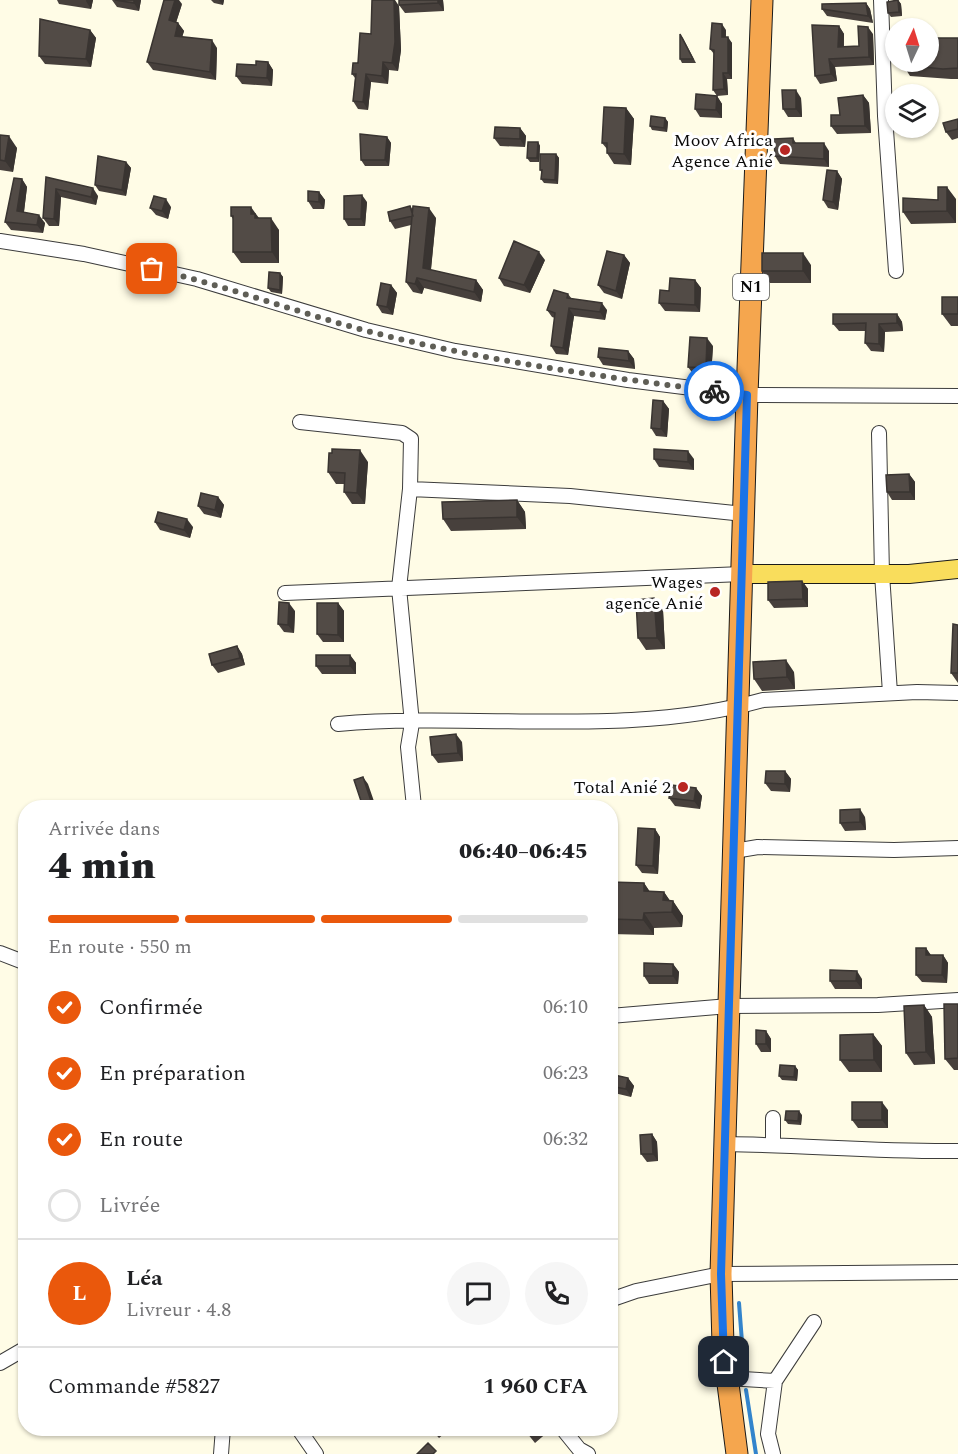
<!DOCTYPE html>
<html lang="fr">
<head>
<meta charset="utf-8">
<style>
	:root { --surface:#fff; --page:#f6f6f6; --text:#202124; --muted:#757577; --line:#e0e0e0; --accent:#ea580c }
	body { margin:0; font-family:Spectral,serif; background:var(--page); color:var(--text); height:100vh; display:flex; flex-direction:column; font-size:22px; white-space:nowrap }
	* { box-sizing:border-box; margin:0 }
	p { font-size:20px; color:var(--muted) }
	.icon { flex:none; width:33px; height:33px; fill:none; stroke:currentColor; stroke-width:2; stroke-linecap:round; stroke-linejoin:round }
	.map { position:relative; flex:1; overflow:hidden }
	.side { position:absolute; left:18px; top:800px; width:600px; height:636px; display:flex; flex-direction:column; background:var(--surface); border-radius:24px; box-shadow:0 2px 4px #0004 }
	.side>* { flex:none }
	.needle { width:39px; rotate:4deg }
	.tools { position:absolute; left:885px; top:18px; display:grid; gap:12px }
	.tools a { display:grid; place-items:center; width:54px; height:54px; border-radius:50%; background:var(--surface); box-shadow:0 2px 4px #0004; font-size:30px }
	.pin { position:absolute; display:grid; place-items:center; width:51px; height:51px; color:#fff; margin:-26px; border-radius:12px; box-shadow:0 3px 9px #0006 }
	.courier { position:absolute; display:grid; place-items:center; width:60px; height:60px; margin:-30px; border:4px solid #1a73e8; border-radius:50%; background:#fff; color:#222; box-shadow:0 2px 8px #0007 }
	.summary em { font-style:normal; font-weight:800 }
	.summary div { display:flex; flex-direction:column-reverse }
	.summary { display:flex; align-items:center; justify-content:space-between; height:102px; padding:0 30px }
	h1 { font-size:39px; font-weight:800; line-height:45px }
	.bar { display:grid; grid-template-columns:repeat(4,1fr); gap:9px 6px; align-content:center; height:72px; padding:0 30px }
	.bar i { height:8px; border-radius:4px; background:var(--line) }
	.bar .current { background:var(--accent) }
	.bar p { grid-column:span 4 }
	.line { display:flex; align-items:center; gap:15px; padding:0 30px; border-top:2px solid var(--line) }
	.line div { flex:1 }
	.round { display:grid; place-items:center; flex:none; width:63px; height:63px; border-radius:32px; background:var(--page) }
	ol { padding:0 30px; list-style:none }
	li { display:flex; align-items:center; gap:18px; height:66px }
	li p { margin-inline-start:auto }
	li .icon { padding:6px; border-radius:50%; background:var(--accent); color:#fff; stroke-width:4 }
	li:last-child { color:var(--muted) }
	li i { width:33px; height:33px; border:3px solid var(--line); border-radius:50% }
	.map>svg:first-child { display:block }
	.lines { fill:none; stroke-linecap:round; stroke-linejoin:round }
	.stream { stroke:#3384cc; stroke-width:4 }
	.minor-casing { stroke:#3c3c3c; stroke-width:16 }
	.major-casing { stroke:#1a1a1a; stroke-width:20 }
	.highway-casing { stroke:#1a1a1a; stroke-width:23 }
	.minor { stroke:#fff; stroke-width:14 }
	.major { stroke:#f9dd5c; stroke-width:18 }
	.highway { stroke:#f5a64e; stroke-width:21 }
	.wall { fill:#47403c }
	.shaded-wall { fill:#393431 }
	.building { fill:#524b46; stroke:#393431; stroke-width:1.5 }
	.done { stroke:#5f5e56; stroke-width:6; stroke-dasharray:0 10.8 }
	.route { stroke:#1a73e8; stroke-width:8 }
	.poi-dot { fill:#b82623; stroke:#fff; stroke-width:2 }
	.labels { text-anchor:middle; dominant-baseline:central; stroke-width:6; stroke-linejoin:round; paint-order:stroke }
	.shield { fill:#fff; stroke:#535353; stroke-width:1.5 }
	.shield-label { font-size:16px; font-weight:bold; fill:#090909 }
	.poi-label { font-size:18px; fill:#090909; stroke:#fff; text-anchor:end }
</style>
</head>
<body>
<div class="map">
<svg width="958" height="1454" viewBox="0 0 958 1454">
	<rect width="100%" height="100%" fill="#fffce6"/>
	<g class="lines">
		<!-- stream -->
		<path class="stream" d="M739,1303L744,1368
			M746,1390L756,1454"/>
		<defs>
			<path id="minor" d="M881,0L885,116L896,271
				M0,241L84,254L197,279L366,330L455,351L628,380L747,395L958,396
				M300,422L402,433L411,439L410,489L399,588L412,723L408,747L414,807
				M879,433L882,574L890,693
				M410,489L570,496L744,514
				M285,593L742,574
				M338,724C478,712 627,738 763,700L917,692L958,693
				M734,851L758,847L894,850L958,848
				M0,953L26,963
				M610,1016L729,1006L878,1005L958,1000
				M726,1144C803,1145 880,1152 958,1151
				M773,1144V1118
				M610,1300L636,1291L721,1274L958,1272
				M0,1363L26,1348
				M726,1378L775,1381
				M298,1428L316,1454
				M562,1428L579,1449L588,1454
				M221,1454L223,1428
				M773,1454L768,1434L775,1381L814,1322"/>
			<path id="major" d="M742,574H909L958,569"/>
			<path id="highway" d="M737,1454L723,1345L721,1274L747,395L762,0"/>
		</defs>
		<!-- minor casing -->
		<use href="#minor" class="minor-casing"/>
		<!-- major casing -->
		<use href="#major" class="major-casing"/>
		<!-- highway casing -->
		<use href="#highway" class="highway-casing"/>
		<!-- minor -->
		<use href="#minor" class="minor"/>
		<!-- major -->
		<use href="#major" class="major"/>
		<!-- highway -->
		<use href="#highway" class="highway"/>
	</g>
	<!-- wall -->
	<path class="wall" d="M57,0H93L91,9L59,4Z
		M112,0H141L139,11L117,7Z
		M211,0H224L223,5L214,3Z
		M443,0L444,11L405,13L399,5Z
		M898,0L901,4L902,16L891,17L888,13Z
		M866,3L870,9L873,23L827,16L822,9Z
		M182,4L176,23H178L184,31L182,37L217,48L216,80L153,70L147,62Z
		M399,6L401,50L398,71L389,70L388,84L371,82L368,110L358,109L353,101L355,78L352,74L371,34Z
		M839,26L844,34V46H859L873,34L874,65L835,67L837,81L820,84L815,76Z
		M90,30L96,38L91,67L45,64L39,56Z
		M726,30V37L732,43V79H727L728,95L717,96L722,104V118L700,117L695,109L717,96L713,90L714,54L710,49Z
		M680,34L683,38L696,63H682L680,59Z
		M932,35V38H958V79H951L910,76L903,65Z
		M268,62L273,70L272,86L242,84L236,76L256,65Z
		M863,95L869,103L871,133L837,134L831,126L840,115Z
		M801,98L802,117H788L783,109Z
		M626,108L634,119L631,165L614,164L607,153V149L602,143Z
		M665,118L668,122L667,132L652,130L650,126Z
		M958,119V138L952,140L946,132Z
		M520,128L526,136L525,147L500,146L494,138Z
		M0,135L17,148L13,172L0,170Z
		M387,137L391,143L389,166H365L361,160Z
		M793,138L796,143L829,151V167L780,164L775,156Z
		M538,142L540,146L539,162H530L527,158Z
		M556,154L559,158L558,184L544,183L541,179L542,173L540,170Z
		M126,162L131,168L126,196L99,191L95,185Z
		M837,171L842,179L838,210L828,208L823,200Z
		M46,177L98,196L96,205L61,197L59,226H49L43,218Z
		M22,179L27,187L24,212L45,223L43,233L11,230L5,222Z
		M319,192L325,200L324,209H313L308,201Z
		M956,199V223L911,224L903,212L938,200Z
		M367,202L365,226H348L344,219Z
		M410,206L413,210L436,218L431,270L476,280L483,290L481,302L424,288L422,294L413,292L406,282L411,225L395,229L390,221Z
		M171,207L168,219L156,215L150,208Z
		M231,216L259,218L279,230V263H241L233,252V219Z
		M624,255L630,263L622,299L604,293L598,285Z
		M545,260L530,293L504,286L499,278Z
		M811,265V283H770L762,271Z
		M280,273L283,277L282,294L271,292L268,288Z
		M695,280L701,288L700,312L665,311L659,303L669,291Z
		M391,285L397,293L393,315L382,313L377,305Z
		M568,294L572,299L607,310L605,320L574,316L568,355L556,354L551,346L555,318L552,317L547,310Z
		M958,297V326H951L942,314Z
		M897,314L902,322L903,331L885,332L884,352L871,351L865,343L866,331H839L833,324Z
		M713,346L711,376L694,375L688,367Z
		M628,351L634,359L635,369L603,365L598,357Z
		M663,401L669,409L667,437L656,436L651,428Z
		M654,459H694V470L659,467Z
		M368,462L365,504H352L344,492V484H336L328,472Z
		M909,474L915,482V500H892L887,492Z
		M218,497L224,505L221,518L204,514L198,506Z
		M517,500L525,512L526,529L451,531L443,519Z
		M155,522L193,527L190,538L160,530Z
		M802,581L808,589V607L774,608L768,600Z
		M654,598L663,610L665,649L646,650L638,638Z
		M338,603L344,611V642H323L317,634Z
		M295,611L294,633L284,632L278,624Z
		M958,625V683L951,673Z
		M237,646L242,654L245,665L218,673L212,665Z
		M350,655L356,663V674H322L316,666Z
		M794,672L795,689L762,691L754,679Z
		M462,742L463,761L438,763L432,755Z
		M785,771L791,779L790,792L771,791L765,783Z
		M696,788L702,796L700,809L675,806L669,798Z
		M865,817L866,830L845,831L840,823Z
		M655,829L660,837L658,874L642,873L636,865Z
		M610,882L644,883L650,892H664L670,901H673L683,916L682,927L654,928V935L610,934Z
		M926,948L931,955H943L948,963L947,983L922,982L916,975Z
		M673,964L679,972L678,984H649L644,976Z
		M862,979V989H835L830,981Z
		M958,1004V1070H954L945,1059Z
		M924,1005L932,1017L935,1064L914,1065L906,1053Z
		M766,1031L771,1039V1052H761L756,1044Z
		M873,1034L882,1046V1072H849L840,1060Z
		M795,1066L798,1070L797,1081L782,1080L779,1076Z
		M610,1074L628,1078L634,1086L631,1097L610,1092Z
		M888,1110V1128H858L852,1120Z
		M802,1115L801,1125L788,1124L785,1120Z
		M652,1134L657,1142L658,1161L647,1162L641,1154Z
		M430,1428H451L439,1438Z
		M523,1428H548L549,1431L535,1443Z"/>
	<!-- shaded-wall -->
	<path class="shaded-wall" d="M86,0H93L91,9L86,1Z
		M134,0H141L139,11L134,3Z
		M175,0H179L182,4L174,28L169,20Z
		M219,0H224L223,5Z
		M394,0H395L399,6L401,50L398,71L392,63Z
		M438,0H443L444,11L438,3Z
		M898,0L901,4L902,16L899,12Z
		M866,3L870,9L873,23L868,16Z
		M178,23L184,31L180,44L175,36Z
		M722,24L726,30L725,43L722,37Z
		M839,26L844,34L843,55L838,47Z
		M868,27L873,34L874,65L869,57Z
		M90,30L96,38L91,67L86,59Z
		M928,30L932,35V48L928,43Z
		M728,37L732,43V79L728,73Z
		M212,40L217,48L216,80L210,72Z
		M829,59L835,67L837,81L831,74Z
		M268,62L273,70L272,86L267,78Z
		M383,62L389,70L388,84L382,76Z
		M723,73L727,79L728,95L724,89Z
		M366,74L371,82L368,110L363,102Z
		M796,90L801,98L802,117L796,109Z
		M863,95L869,103L871,133L865,126Z
		M717,96L722,104V118L716,110Z
		M626,108L634,119L631,165L624,154Z
		M665,118L668,122L667,132L664,128Z
		M520,128L526,136L525,147L520,139Z
		M9,136L17,148L13,172L5,161Z
		M387,137L391,143L389,166L385,160Z
		M538,142L540,146L539,162L537,158Z
		M824,143L829,151V167L824,159Z
		M556,154L559,158L558,184L555,180Z
		M126,162L131,168L126,196L122,190Z
		M837,171L842,179L838,210L833,202Z
		M22,179L27,187L23,219L17,211Z
		M947,187L956,199V223L947,211Z
		M93,188L98,196L96,205L91,197Z
		M56,189L61,197L59,226L54,219Z
		M319,192L325,200L324,209L319,202Z
		M362,195L367,202L365,226L361,219Z
		M166,199L171,207L168,219L162,211Z
		M251,207L259,218L263,226L251,214Z
		M429,208L436,218L430,278L423,268Z
		M39,215L45,223L43,233L37,225Z
		M271,218L279,230V263L272,252Z
		M539,252L545,260L530,293L524,285Z
		M803,253L811,265V283L803,271Z
		M624,255L630,263L622,299L616,291Z
		M280,273L283,277L282,294L280,290Z
		M417,278L424,288L422,294L415,284Z
		M476,280L483,290L481,302L474,292Z
		M695,280L701,288L700,312L695,305Z
		M391,285L397,293L393,315L387,307Z
		M602,303L607,310L605,320L600,312Z
		M569,308L574,316L568,355L563,348Z
		M897,314L902,322L903,331L897,323Z
		M879,324L885,332L884,352L879,344Z
		M707,338L713,346L711,376L706,368Z
		M628,351L634,359L635,369L629,361Z
		M663,401L669,409L667,437L661,429Z
		M360,450L368,462L365,504L357,493Z
		M688,451L694,459V470L688,462Z
		M909,474L915,482V500L910,492Z
		M218,497L224,505L221,518L215,510Z
		M517,500L525,512L526,529L517,517Z
		M187,519L193,527L190,538L184,530Z
		M802,581L808,589V607L803,599Z
		M654,598L663,610L665,649L657,638Z
		M289,603L295,611L294,633L288,625Z
		M338,603L344,611V642L338,635Z
		M237,646L242,654L245,665L240,658Z
		M350,655L356,663V674L350,666Z
		M786,660L794,672L795,689L787,677Z
		M456,734L462,742L463,761L458,753Z
		M785,771L791,779L790,792L785,784Z
		M363,777L368,784L376,807H373Z
		M696,788L702,796L700,809L694,801Z
		M860,809L865,817L866,830L860,822Z
		M655,829L660,837L658,874L653,866Z
		M644,883L654,898L644,891Z
		M664,892L673,905V901L683,916L682,927L663,900Z
		M644,913L654,928V935L643,920Z
		M926,948L931,956L926,955Z
		M943,955L948,963L947,983L942,975Z
		M673,964L679,972L678,984L673,976Z
		M857,971L862,979V989L856,981Z
		M924,1005L932,1017L935,1064L926,1052Z
		M766,1031L771,1039V1052L766,1044Z
		M873,1034L882,1046V1072L874,1060Z
		M795,1066L798,1070L797,1081L794,1077Z
		M628,1078L634,1086L631,1097L626,1089Z
		M882,1102L888,1110V1128L882,1120Z
		M799,1111L802,1115L801,1125L798,1121Z
		M652,1134L657,1142L658,1161L653,1154Z"/>
	<!-- building -->
	<path class="building" d="M115,0H134V3Z
		M164,0H175L169,20L178,23L175,36L212,40L210,72L147,62Z
		M372,0H394L395,42L392,63L383,62L382,76L366,74L363,102L353,101L356,74H352L353,63H358L360,33L371,34Z
		M399,0H438V3L399,5Z
		M898,0L899,12L888,13L887,2Z
		M866,3L868,16L822,9V4Z
		M40,19L90,30L86,59L39,56Z
		M712,23L722,24V37H728V73H723L724,89L713,90L714,50L710,49Z
		M925,24V28H899V25Z
		M812,25L839,26L838,47L859,46L858,26L868,27L869,57L829,59L831,74L815,76Z
		M680,34L693,59H680Z
		M928,38H958V68L943,69L903,65L904,62H928Z
		M256,61L268,62L267,78L236,76L237,64L256,65Z
		M782,90H796V109H783Z
		M696,94L717,96L716,110L695,109Z
		M863,95L865,126H831V115H840L838,98Z
		M604,107L626,108L624,154L607,153V143H602Z
		M651,116L665,118L664,128L650,126Z
		M958,119V129L946,132L943,123Z
		M495,127L520,128V139L494,138Z
		M360,134L387,137L385,160H361Z
		M0,135L9,136L5,161L0,160Z
		M793,138V143H824V159L775,156L774,139Z
		M528,142H538L537,158H527Z
		M540,154H556L555,180L541,179L542,170H540Z
		M98,156L126,162L122,190L95,185Z
		M827,170L837,171L833,202L823,200Z
		M46,177L93,188L91,197L56,189L54,219L43,218Z
		M14,178L22,179L17,211L39,215L37,225L5,222Z
		M938,187H947V211L903,212V198L938,200Z
		M308,191L319,192V202L308,201Z
		M362,195L361,219H344V196Z
		M154,196L166,199L162,211L150,208Z
		M410,206L413,216L390,221L388,212Z
		M413,206L429,208L423,268L476,280L474,292L417,278L415,284L406,282Z
		M231,207H251V214H255V218H271L272,252H233V216H231Z
		M514,241L539,252L524,285L499,278Z
		M607,251L624,255L616,291L598,285Z
		M762,253H803V271H762Z
		M269,272L280,273V290L268,288Z
		M670,278L695,280V305L659,303L660,290L669,291Z
		M381,283L391,285L387,307L377,305Z
		M554,290L568,294L567,298L602,303L600,312L569,308L563,348L551,346L555,313L547,310Z
		M942,297H958V314H942Z
		M833,314H897V323L879,324V344L865,343L866,323L833,324Z
		M690,337L707,338L706,368L688,367Z
		M599,348L628,351L629,361L598,357Z
		M653,400L663,401L661,429L651,428Z
		M332,449L360,450L357,493L344,492L345,473L328,472L329,453H332Z
		M654,449L688,451V462L654,459Z
		M909,474L910,492H887L886,475Z
		M201,493L218,497L215,510L198,506Z
		M517,500V517L443,519L442,502Z
		M158,512L187,519L184,530L155,522Z
		M802,581L803,599L768,600V582Z
		M654,598L657,638H638L636,600Z
		M279,602L289,603L288,625L278,624Z
		M317,603H338V635L317,634Z
		M953,624L958,625V673H951Z
		M237,646L240,658L212,665L209,654Z
		M316,655H350V666H316Z
		M786,660L787,677L754,679L753,662Z
		M456,734L458,753L432,755L430,737Z
		M766,771H785V784L765,783Z
		M363,777L373,807H363L354,780Z
		M671,785L696,788L694,801L669,798Z
		M860,809V822L840,823V810Z
		M638,828L655,829L653,866L636,865Z
		M610,882L644,883V891L664,892L663,900L673,901L672,912L644,913L643,920L610,919Z
		M916,948H926V955H943L942,975H916Z
		M644,963L673,964V976H644Z
		M830,970L857,971L856,981H830Z
		M944,1004H958V1058L945,1059Z
		M924,1005L926,1052L906,1053L904,1006Z
		M756,1030L766,1031V1044H756Z
		M873,1034L874,1060H840V1035Z
		M780,1065L795,1066L794,1077L779,1076Z
		M610,1074L628,1078L626,1089L610,1086Z
		M852,1102H882V1120H852Z
		M786,1111H799L798,1121L785,1120Z
		M652,1134L653,1154H641L640,1135Z
		M428,1443L436,1451L433,1454H417Z"/>
	<g class="lines">
		<!-- done -->
		<path class="done" d="M152,269C225,285 295,312 367,331C480,360 597,376 714,391"/>
		<!-- route -->
		<path class="route" d="M714,391L747,395L721,1274L724,1362"/>
	</g>
	<!-- markers -->
	<g class="poi-dot">
		<circle cx="785" cy="150" r="6"/>
		<circle cx="715" cy="592" r="6"/>
		<circle cx="683" cy="787" r="6"/>
	</g>
	<g class="labels">
		<!-- shield labels -->
		<rect class="shield" x="733" y="274" width="36" height="26" rx="4.5"/>
		<g class="shield-label">
			<text x="751" y="287">N1</text>
		</g>
		<!-- poi labels -->
		<g class="poi-label">
			<text x="773" y="140">Moov Africa<tspan x="773" dy="21">Agence Anié</tspan></text>
			<text x="703" y="582">Wages<tspan x="703" dy="21">agence Anié</tspan></text>
			<text x="671" y="787">Total Anié 2</text>
		</g>
	</g>
</svg>
<div class="tools">
<a><svg class="needle" viewBox="-14 -14 28 28"><path d="M0-13l5 13h-10z" fill="#e53935"/><path d="M0 13l5-13h-10z" fill="#757577"/></svg></a>
<a><svg class="icon" aria-label="layers" viewBox="0 0 24 24"><path d="M12 4l9 5-9 5-9-5zM3 14l9 5 9-5"/></svg></a>
</div>
<div class="pin" style="left:152px;top:269px;background:#ea580c"><svg class="icon" aria-label="bag" viewBox="0 0 24 24"><path d="M5 8h14l-1 12H6zM9 8a3 3 0 0 1 6 0"/></svg></div>
<div class="pin" style="left:724px;top:1362px;background:#1f2937"><svg class="icon" aria-label="home" viewBox="0 0 24 24"><path d="M3 11l9-7 9 7M6 9v11h12V9"/></svg></div>
<div class="courier" style="left:714px;top:391px"><svg class="icon" aria-label="bike" viewBox="0 0 24 24"><circle cx="6" cy="16" r="4"/><circle cx="18" cy="16" r="4"/><path d="M6 16l4-8h5l3 8M10 8l3 8H6M13 5h3"/></svg></div>
<section class="side">
<div class="summary"><div><h1>4 min</h1><p>Arrivée dans</p></div><em>06:40–06:45</em></div>
<div class="bar"><i class="current"></i><i class="current"></i><i class="current"></i><i></i><p>En route · 550 m</p></div>
<ol>
<li><svg class="icon" aria-label="check" viewBox="0 0 24 24"><path d="M5 12l5 5 9-10"/></svg>Confirmée<p>06:10</p></li>
<li><svg class="icon" aria-label="check" viewBox="0 0 24 24"><path d="M5 12l5 5 9-10"/></svg>En préparation<p>06:23</p></li>
<li><svg class="icon" aria-label="check" viewBox="0 0 24 24"><path d="M5 12l5 5 9-10"/></svg>En route<p>06:32</p></li>
<li><i></i>Livrée</li>
</ol>
<div class="line" style="height:108px"><b class="round" style="background:var(--accent);color:#fff">L</b><div><b>Léa</b><p>Livreur · 4.8</p></div><a class="round"><svg class="icon" aria-label="chat" viewBox="0 0 24 24"><path d="M4 5h16v11H9l-5 4z"/></svg></a><a class="round"><svg class="icon" aria-label="phone" viewBox="0 0 24 24"><path d="M5 4h4l2 5-3 2q2 4 5 5l2-3 5 2v4C11 20 4 13 5 4z"/></svg></a></div>
<div class="line" style="height:78px"><div>Commande #5827</div><b>1 960 CFA</b></div>
</section>
</div>
</body>
</html>
